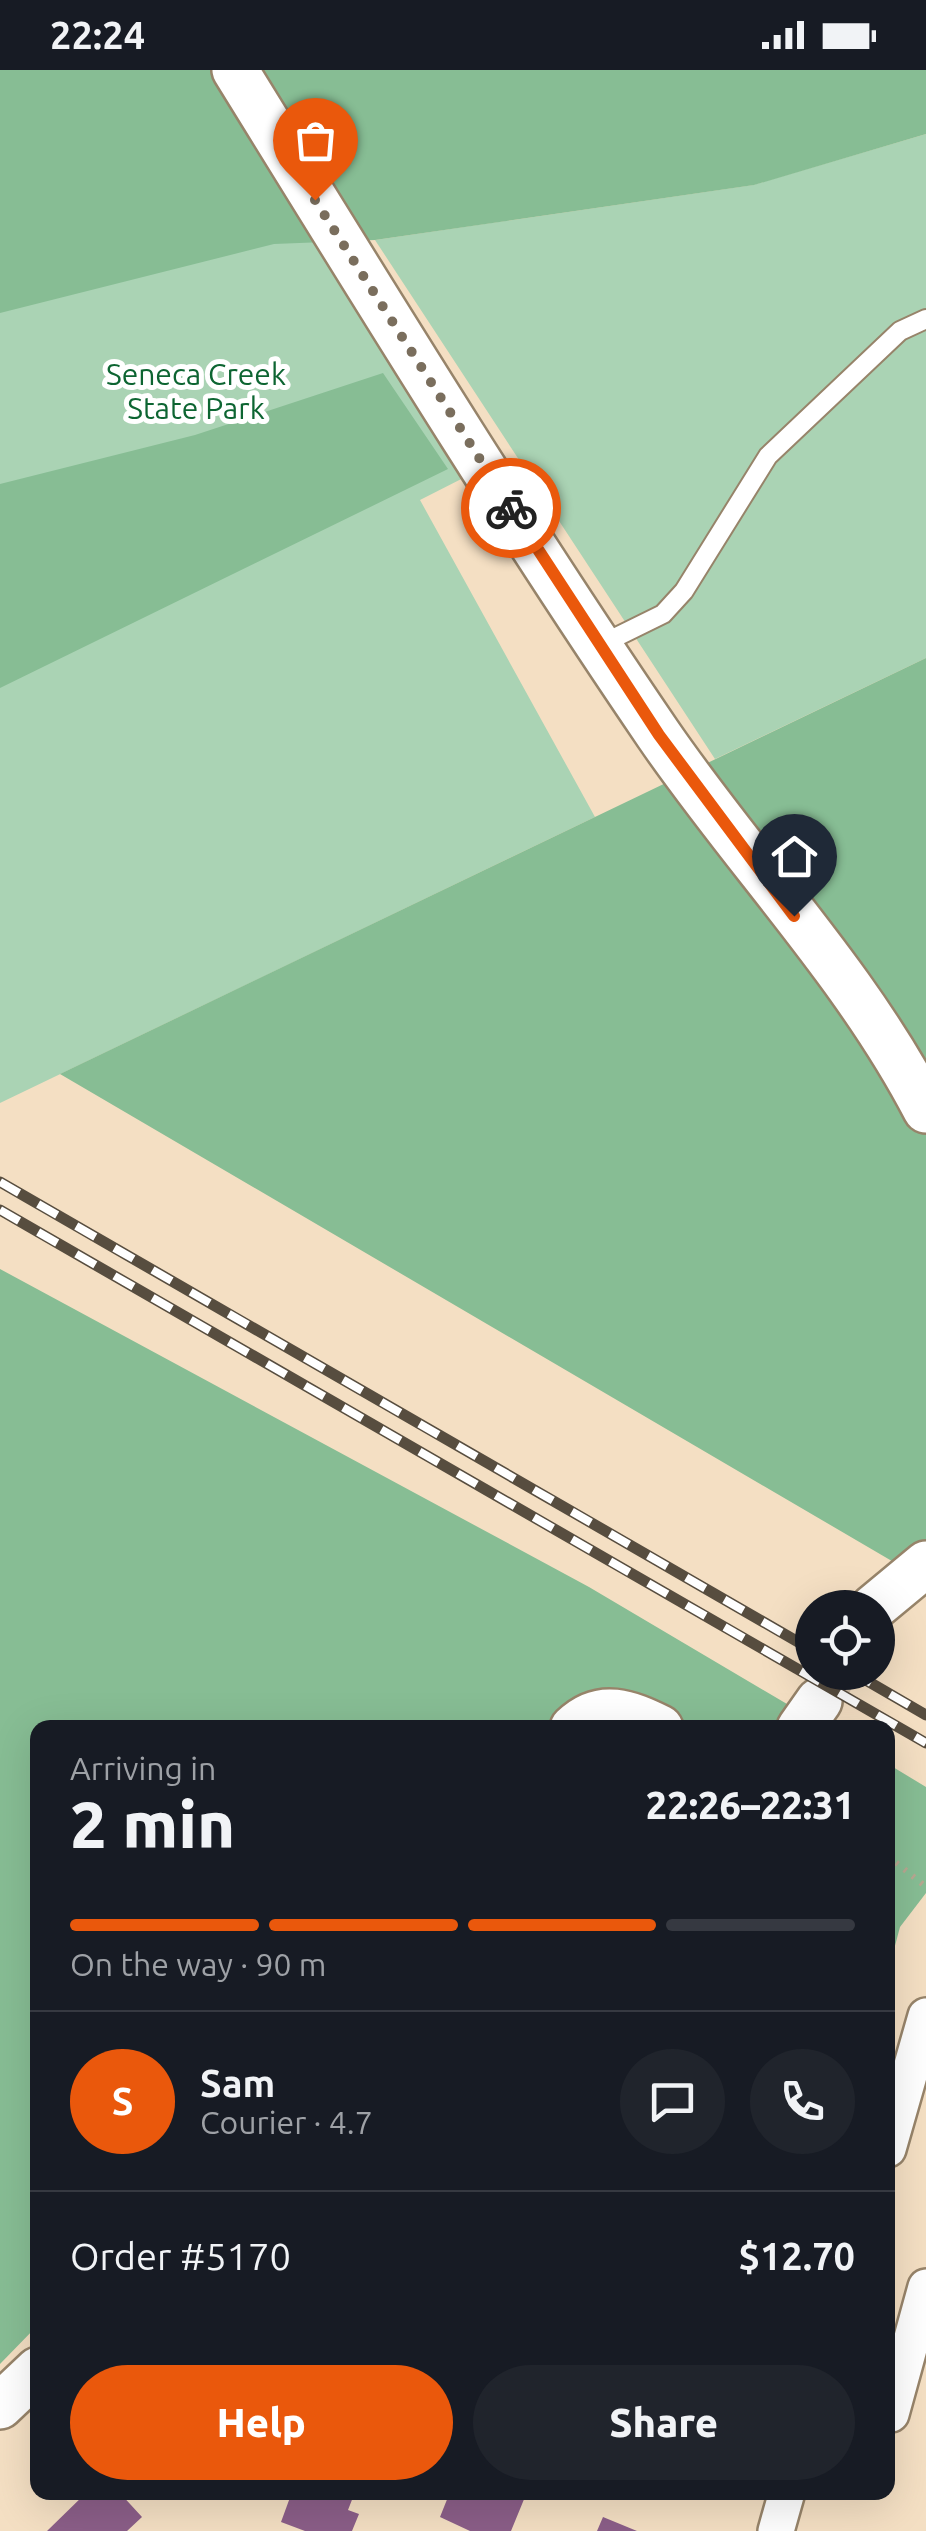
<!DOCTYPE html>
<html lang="en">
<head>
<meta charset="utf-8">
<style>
	:root { --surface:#171b24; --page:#20242c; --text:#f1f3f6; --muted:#9ea1a6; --line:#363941; --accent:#ea580c }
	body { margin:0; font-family:Ubuntu,sans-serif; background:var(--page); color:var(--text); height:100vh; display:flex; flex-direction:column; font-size:38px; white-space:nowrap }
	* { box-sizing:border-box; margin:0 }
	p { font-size:32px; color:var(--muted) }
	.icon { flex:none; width:55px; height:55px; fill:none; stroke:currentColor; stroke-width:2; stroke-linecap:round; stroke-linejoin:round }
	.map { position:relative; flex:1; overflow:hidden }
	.drawer { position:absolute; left:30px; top:1650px; width:865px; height:780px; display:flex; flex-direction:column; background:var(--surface); border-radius:20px; box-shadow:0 10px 40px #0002 }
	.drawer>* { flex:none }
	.fabs { position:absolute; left:795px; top:1520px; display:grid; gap:20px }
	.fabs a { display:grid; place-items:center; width:100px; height:100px; border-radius:50%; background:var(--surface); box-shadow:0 10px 40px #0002; font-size:50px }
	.pin { position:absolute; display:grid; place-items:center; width:85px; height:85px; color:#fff; margin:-102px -42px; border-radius:50% 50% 50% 0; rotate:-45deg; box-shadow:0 0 10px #0007 }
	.pin .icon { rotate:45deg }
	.courier { position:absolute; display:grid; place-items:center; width:100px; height:100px; margin:-50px; border:8px solid #ea580c; border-radius:50%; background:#fff; color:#222; box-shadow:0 2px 12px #0007 }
	.head em { font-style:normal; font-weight:800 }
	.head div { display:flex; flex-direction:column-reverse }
	.head { display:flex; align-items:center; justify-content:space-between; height:170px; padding:0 40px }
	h1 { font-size:65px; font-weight:800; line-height:75px }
	.bar { display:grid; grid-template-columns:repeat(4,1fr); gap:15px 10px; align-content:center; height:120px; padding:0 40px }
	.bar i { height:12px; border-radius:8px; background:var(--line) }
	.bar .selected { background:var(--accent) }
	.bar p { grid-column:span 4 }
	.line { display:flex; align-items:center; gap:25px; padding:0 40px; border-top:2px solid var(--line) }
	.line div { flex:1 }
	.round { display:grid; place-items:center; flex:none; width:105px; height:105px; border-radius:52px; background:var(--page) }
	.action { display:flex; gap:20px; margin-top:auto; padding:20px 40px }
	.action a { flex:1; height:115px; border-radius:60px; background:var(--accent); color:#fff; font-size:40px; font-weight:800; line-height:115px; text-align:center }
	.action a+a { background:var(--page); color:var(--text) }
	.status { display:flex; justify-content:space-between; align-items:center; height:70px; padding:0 50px; background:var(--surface); direction:ltr }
	.status svg { height:28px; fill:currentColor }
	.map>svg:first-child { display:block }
	.green { fill:#aad3b4 }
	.forest { fill:#87bd94 }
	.building { fill:#8b5e88 }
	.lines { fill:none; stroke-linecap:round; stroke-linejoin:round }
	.tertiary-tunnel { stroke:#cfbca4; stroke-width:45; stroke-dasharray:45 22; stroke-linecap:butt }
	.service-casing { stroke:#97846a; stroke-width:22 }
	.minor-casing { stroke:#97846a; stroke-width:40 }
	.tertiary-casing { stroke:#97846a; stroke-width:50 }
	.path { stroke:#b8a791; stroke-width:6; stroke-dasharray:2.5 8; stroke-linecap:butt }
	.service { stroke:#fff; stroke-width:18 }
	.minor { stroke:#fff; stroke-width:35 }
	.tertiary { stroke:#fff; stroke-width:45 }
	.rail-casing { stroke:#574d3f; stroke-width:11 }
	.rail { stroke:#fff; stroke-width:8; stroke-dasharray:22; stroke-linecap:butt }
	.done { stroke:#7a6e5d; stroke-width:10; stroke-dasharray:0 18 }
	.route { stroke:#ea580c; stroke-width:12 }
	.labels { text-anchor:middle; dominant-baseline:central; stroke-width:10; stroke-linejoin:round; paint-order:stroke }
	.park-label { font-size:30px; fill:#0d6532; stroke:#fff }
</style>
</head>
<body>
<div class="status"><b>22:24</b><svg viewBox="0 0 49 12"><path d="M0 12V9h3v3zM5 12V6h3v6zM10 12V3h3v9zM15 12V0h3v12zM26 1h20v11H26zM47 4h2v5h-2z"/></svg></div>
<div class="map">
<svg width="926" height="2461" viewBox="0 0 926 2461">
	<rect width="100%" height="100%" fill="#f4dfc3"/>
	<!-- green -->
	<path class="green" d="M0,0L242,27L477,401L420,430L595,747L0,1033Z
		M926,64V588L715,689L375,170L753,115Z"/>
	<!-- forest -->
	<path class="forest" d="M0,0H926V64L754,115L375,170L274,174L0,243Z
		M383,303L448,399L0,618V414L195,365Z
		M926,588V1511L60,1004Z
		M0,1199L589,1517L826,1657L38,1658L37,2256L0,2294Z
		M888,1694L926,1717V1823L900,1857L888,1902Z"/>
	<!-- building -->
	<path class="building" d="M87,2422H119L142,2447L127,2461H47Z
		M292,2422H355L348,2440L359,2444L352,2461H305L281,2452Z
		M450,2422H527L511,2461H470L440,2447Z
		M603,2447L637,2461H597Z"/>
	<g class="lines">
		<!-- tertiary-tunnel -->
		<path class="tertiary-tunnel" d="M819,1631L835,1602"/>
		<defs>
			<path id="service" d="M600,575L663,544L684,521L768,386L900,261L926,249"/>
			<path id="minor" d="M888,2079L926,1946
				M891,2344L926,2217
				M776,2461L787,2422"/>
			<path id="tertiary" d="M235,0C373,223 510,447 658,664C745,791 855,903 926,1040
				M873,1538L926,1494
				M573,1658C601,1631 629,1643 660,1658
				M800,1658L819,1631
				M0,2336L38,2300"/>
		</defs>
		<!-- service casing -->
		<use href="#service" class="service-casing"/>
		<!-- minor casing -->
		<use href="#minor" class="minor-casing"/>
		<!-- tertiary casing -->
		<use href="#tertiary" class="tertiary-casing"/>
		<!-- path -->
		<path class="path" d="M888,1786L926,1817"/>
		<!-- service -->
		<use href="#service" class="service"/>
		<!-- minor -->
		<use href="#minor" class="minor"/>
		<!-- tertiary -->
		<use href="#tertiary" class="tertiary"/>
		<defs>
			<path id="rail" d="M0,1112L812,1580
				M0,1140L926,1673
				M852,1602L926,1645"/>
		</defs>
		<!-- rail casing -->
		<use href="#rail" class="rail-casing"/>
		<!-- rail -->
		<use href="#rail" class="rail"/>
	</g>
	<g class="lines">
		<!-- done -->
		<path class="done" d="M315,130L511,438"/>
		<!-- route -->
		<path class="route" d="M511,438L659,665L794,846"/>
	</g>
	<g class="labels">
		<!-- park labels -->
		<g class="park-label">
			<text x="196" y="304">Seneca Creek<tspan x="196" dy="34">State Park</tspan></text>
		</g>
	</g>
</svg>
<div class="fabs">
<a><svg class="icon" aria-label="locate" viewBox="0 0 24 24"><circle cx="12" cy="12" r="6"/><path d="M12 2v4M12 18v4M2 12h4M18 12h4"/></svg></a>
</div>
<div class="pin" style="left:315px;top:130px;background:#ea580c"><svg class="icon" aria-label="bag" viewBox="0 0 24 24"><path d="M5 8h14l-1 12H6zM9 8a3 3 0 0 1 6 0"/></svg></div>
<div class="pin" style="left:794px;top:846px;background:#1f2937"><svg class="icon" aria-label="home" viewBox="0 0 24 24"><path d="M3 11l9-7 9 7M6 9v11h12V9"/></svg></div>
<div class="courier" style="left:511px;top:438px"><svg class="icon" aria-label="bike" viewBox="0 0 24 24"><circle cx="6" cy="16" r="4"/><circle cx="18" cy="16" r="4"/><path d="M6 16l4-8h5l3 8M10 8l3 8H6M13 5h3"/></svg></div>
<section class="drawer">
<div class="head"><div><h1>2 min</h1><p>Arriving in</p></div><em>22:26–22:31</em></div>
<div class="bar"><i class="selected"></i><i class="selected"></i><i class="selected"></i><i></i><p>On the way · 90 m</p></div>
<div class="line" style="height:180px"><b class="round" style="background:var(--accent);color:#fff">S</b><div><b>Sam</b><p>Courier · 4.7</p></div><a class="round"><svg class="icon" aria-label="chat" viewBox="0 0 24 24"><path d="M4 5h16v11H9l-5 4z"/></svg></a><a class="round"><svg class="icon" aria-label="phone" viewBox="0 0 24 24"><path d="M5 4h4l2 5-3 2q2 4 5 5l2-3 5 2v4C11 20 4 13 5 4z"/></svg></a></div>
<div class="line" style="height:130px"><div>Order #5170</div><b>$12.70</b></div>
<div class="action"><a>Help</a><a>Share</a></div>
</section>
</div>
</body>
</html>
